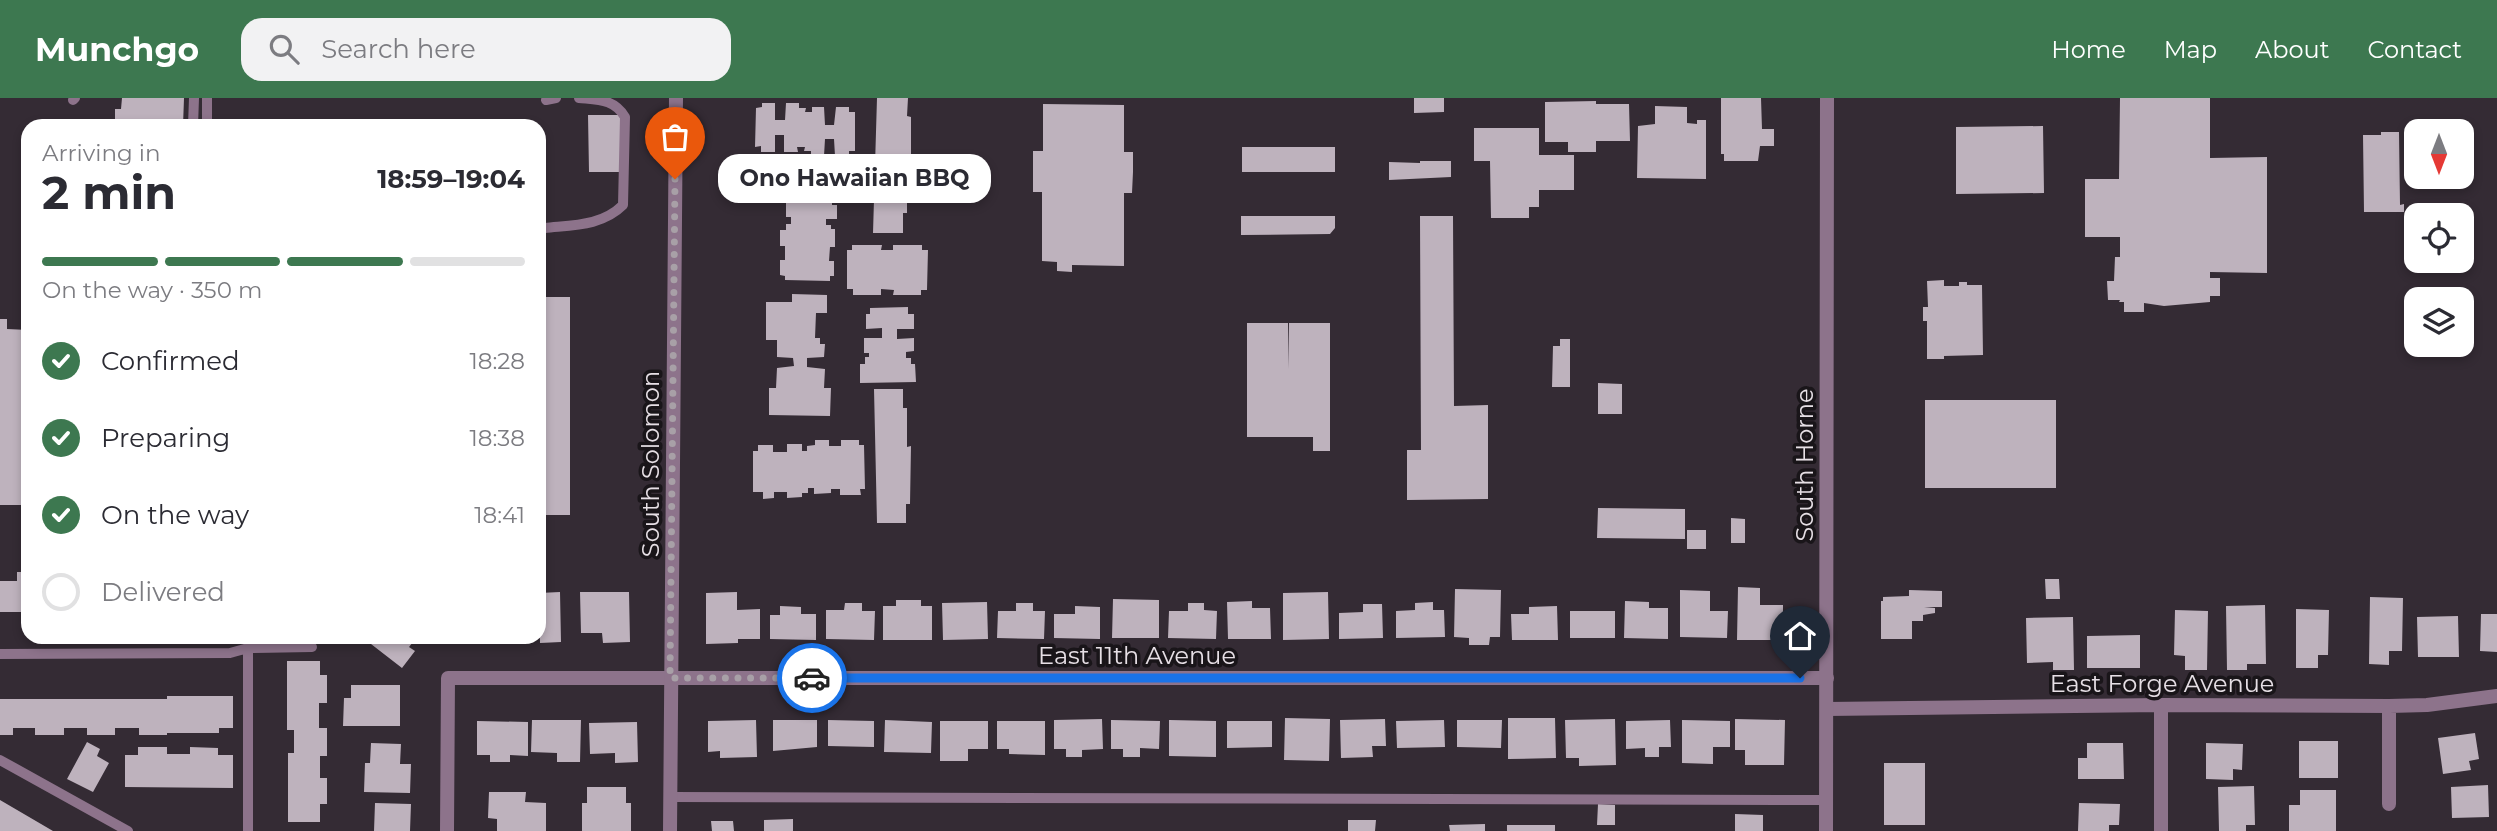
<!DOCTYPE html>
<html lang="en">
<head>
<meta charset="utf-8">
<style>
	:root { --surface:#fff; --page:#f2f2f3; --text:#2b2b33; --muted:#7c7c81; --line:#e1e1e2; --accent:#3d7850 }
	body { margin:0; font-family:Montserrat,sans-serif; background:var(--page); color:var(--text); height:100vh; display:flex; flex-direction:column; font-size:26px; white-space:nowrap }
	* { box-sizing:border-box; margin:0 }
	p { font-size:23px; color:var(--muted) }
	.icon { flex:none; width:38px; height:38px; fill:none; stroke:currentColor; stroke-width:2; stroke-linecap:round; stroke-linejoin:round }
	.map { position:relative; flex:1; overflow:hidden }
	.details { position:absolute; left:21px; top:21px; width:525px; height:525px; display:flex; flex-direction:column; background:var(--surface); border-radius:21px; box-shadow:0 4px 10px #0003 }
	.details>* { flex:none }
	.needle { width:46px; rotate:180deg }
	.fabs { position:absolute; left:2404px; top:21px; display:grid; gap:14px }
	.fabs a { display:grid; place-items:center; width:70px; height:70px; border-radius:14px; background:var(--surface); box-shadow:0 4px 10px #0003; font-size:35px }
	.pin { position:absolute; display:grid; place-items:center; width:60px; height:60px; color:#fff; margin:-72px -30px; border-radius:50% 50% 50% 0; rotate:-45deg; box-shadow:0 0 7px #0007 }
	.pin .icon { rotate:45deg }
	.courier { position:absolute; display:grid; place-items:center; width:70px; height:70px; margin:-35px; border:5px solid #1a73e8; border-radius:50%; background:#fff; color:#222; box-shadow:0 2px 9px #0007 }
	.bubble { position:absolute; height:49px; border-radius:21px; background:var(--surface); box-shadow:0 4px 10px #0003; font-size:23px; font-weight:700; line-height:49px; text-align:center }
	.head em { font-style:normal; font-weight:700 }
	.head div { display:flex; flex-direction:column-reverse }
	.head { display:flex; align-items:center; justify-content:space-between; height:119px; padding:0 21px }
	h1 { font-size:46px; font-weight:700; line-height:52px }
	.bar { display:grid; grid-template-columns:repeat(4,1fr); gap:10px 7px; align-content:center; height:84px; padding:0 21px }
	.bar i { height:9px; border-radius:5px; background:var(--line) }
	.bar .on { background:var(--accent) }
	.bar p { grid-column:span 4 }
	ol { padding:0 21px; list-style:none }
	li { display:flex; align-items:center; gap:21px; height:77px }
	li p { margin-inline-start:auto }
	li .icon { padding:7px; border-radius:50%; background:var(--accent); color:#fff; stroke-width:4 }
	li:last-child { color:var(--muted) }
	li i { width:38px; height:38px; border:4px solid var(--line); border-radius:50% }
	header { display:flex; align-items:center; gap:42px; box-sizing:border-box; height:98px; padding:0 35px; background:var(--accent); color:#fff }
	header strong { font-size:33px }
	nav { display:flex; gap:38px; margin-inline-start:auto; font-size:24px }
	.search { width:490px; height:63px; background:var(--page); display:flex; align-items:center; gap:18px; box-sizing:border-box; padding:0 24px; border-radius:21px; color:var(--muted); font-size:26px }
	.map>svg:first-child { display:block }
	.building { fill:#beb2bd }
	.lines { fill:none; stroke-linecap:round; stroke-linejoin:round }
	.service { stroke:#8d738b; stroke-width:10 }
	.minor { stroke:#8d738b; stroke-width:14 }
	.tertiary { stroke:#8d738b; stroke-width:14 }
	.done { stroke:#a8a0a7; stroke-width:7; stroke-dasharray:0 12.6 }
	.route { stroke:#1a73e8; stroke-width:9 }
	.labels { text-anchor:middle; dominant-baseline:central; stroke-width:7; stroke-linejoin:round; paint-order:stroke }
	.street-label { font-size:24px; fill:#e6dfe5; stroke:#191519 }
</style>
</head>
<body>
<header>
<strong>Munchgo</strong>
<div class="search"><svg class="icon" aria-label="search" viewBox="0 0 24 24"><circle cx="10" cy="10" r="6"/><path d="M15 15l6 6"/></svg>Search here</div>
<nav><a>Home</a><a>Map</a><a>About</a><a>Contact</a></nav>
</header>
<div class="map">
<svg width="2497" height="733" viewBox="0 0 2497 733">
	<rect width="100%" height="100%" fill="#342b34"/>
	<!-- building -->
	<path class="building" d="M122,0H184L183,28H115V11H121Z
		M877,0H908L907,18L911,19V77H907V115H903V135H873Z
		M1414,0H1444V14L1414,15Z
		M1721,0H1761L1762,31H1774V48H1760L1758,63H1724V56H1721Z
		M2120,0H2210V60L2267,59V175L2210,174V180H2220V198H2210V204L2164,208L2144,205V214H2124V204H2119L2120,202H2108L2107,183H2114L2115,159H2120V139H2085V81H2119Z
		M1596,3V6H1629L1630,43H1596V54H1568V44H1545V4Z
		M762,5H775V22H785L786,5H799V10H806L805,14H812V9H824L825,27H834L836,9H849V14H855V53H849V58H835L834,41H825L824,58H811V53H804L805,49H797L798,54H784V37H775V54H761V48L755,49L756,10L762,9Z
		M1043,6L1124,7V54H1133V74L1132,95H1124V168L1072,167V174L1057,173V164L1042,163V94H1033V53H1043Z
		M1655,8L1687,9V25L1697,26V22H1706V81L1637,80L1638,28L1655,26Z
		M588,17H622V74H589Z
		M2043,28L2044,95L1956,96V29Z
		M1474,30H1539V57H1574V92H1539V109H1529V120H1491L1490,63H1474Z
		M2381,34H2399L2400,107L2404,106V114H2364L2363,37H2381Z
		M1242,49H1335V74H1242Z
		M1420,63H1451V79L1389,82V64L1420,65Z
		M792,71L833,72V77H838V92H832V107H837V121H826V127H831V131H835V149H830L829,163H834V178H830V183L785,182V178L780,177V162H785V148H780V132H786V126H791V119H786V105H791L792,91H786V76H792Z
		M1241,118H1335V130L1330,136L1241,137Z
		M1420,118H1453L1454,308L1488,307V401L1407,402V352H1421Z
		M852,147H882L881,152H893V147H922V152H928L927,192H921V197H893L894,192L881,191V197H853V191H847V152H852Z
		M1944,182V188H1959V184H1967V187H1982L1983,257L1944,258V261H1927V223H1923V209H1928L1927,183Z
		M792,196L827,197V215H816L815,240H820V246H825L824,259L807,260V269L825,271L824,290H831L830,318L769,317V290H776L777,270L794,268L793,260L777,259V242H766V204H792Z
		M539,199H570V417H539Z
		M908,209V216H914V231H897V241L914,240V253L906,254V260H911V266H915L916,284L860,285V266H865V259H869V255H864V240H882V230L866,231V216H870V210Z
		M0,221H7V231L28,232V407H0Z
		M1247,225H1288V271L1289,225H1330V353H1313V339H1247Z
		M1560,241H1570V289H1552L1553,248H1560Z
		M1598,285L1622,286V316H1598Z
		M874,291H903V310H907V349L911,348L910,406H906V425H877Z
		M1925,302H2056V390H1925Z
		M815,342H829V348H841V342H859V347H864L865,391H860L861,397H840V391H831V395L814,396V390H808V395H802V399L787,400V394H774V400L763,401V394H753V353H758V347H773V354H787V346H802V353H807V348L815,347Z
		M1598,410L1685,411V441L1597,440Z
		M1731,420L1745,421V445H1731Z
		M1687,432H1706V451H1687Z
		M17,474H28V514H0V483H17Z
		M2045,481H2059L2060,501H2046Z
		M1738,489L1760,490V507H1783V542H1737Z
		M1455,491L1501,492L1500,539H1490L1489,547H1469V540L1454,539Z
		M1680,492L1710,493V513H1728L1727,540L1680,539Z
		M1909,492L1942,493V509H1924L1935,510V515L1923,517V523H1912V541H1881V503H1883V499L1909,498Z
		M560,494L561,544L540,545L539,495Z
		M580,494H629L630,544L603,545L602,535H581Z
		M737,494V512L760,511V541H738V545L706,546V495Z
		M1328,494L1329,541L1283,542V495Z
		M2370,499L2403,500L2402,553H2389V567L2369,566Z
		M1113,501L1159,502V540H1112Z
		M896,502H921V508H932V542H883V508H896Z
		M1252,503V510H1270L1271,541H1228L1227,504Z
		M1625,503L1649,504V510H1668V541L1624,540Z
		M987,504L988,541L943,542L942,505Z
		M1433,504V512H1444L1445,539L1396,540V513L1415,512V505Z
		M845,505H862V513H875L874,542L826,541V512H844Z
		M1016,505H1033V513H1045L1044,541L997,540L998,513H1016Z
		M1188,505H1204V512L1217,513L1216,541L1168,540L1169,513H1188Z
		M1363,506H1382L1383,540L1339,541V515L1363,514Z
		M2265,507L2266,566H2247V572H2227L2226,508Z
		M780,508L801,509V516H816V542L770,541V517H780Z
		M1075,508L1100,509V541L1054,540V516H1075Z
		M1557,508L1558,542H1512L1511,516H1529V509Z
		M2296,511L2329,512L2328,557H2318V570H2296Z
		M2175,512L2208,513L2207,572H2185V558L2174,557Z
		M1570,513H1615V540H1570Z
		M2481,516H2497V554L2480,553Z
		M2458,518L2459,559H2418L2417,519Z
		M2073,519L2074,572H2053V564L2027,565L2026,520Z
		M2140,537V570H2087V538Z
		M376,539H417L409,549L415,553L402,570L371,546Z
		M287,563H320V577H327V605H319V630H327V658H320V680H327V706H320V724H288V655H294V632H287Z
		M351,587H400V628H343L344,600H351Z
		M167,598H233V630H219V635H167V637H139V630H115V637H87V630H64V637H35V630H13V637H0V601H167Z
		M1285,620L1330,621L1329,663L1284,662Z
		M1508,620H1555L1556,660L1508,661Z
		M1102,621L1103,651L1082,652V659H1066V651H1054V622Z
		M1385,621L1386,648H1372L1373,659L1341,660L1340,622Z
		M1615,621L1616,667L1579,668V660H1566L1565,622Z
		M1735,621L1785,622L1784,667H1745V652H1735Z
		M532,622H581L580,664H557V655L531,654Z
		M756,622L757,659L720,660V653L708,654V623Z
		M773,622H817V649L773,653Z
		M828,622L874,623V649L828,648Z
		M885,622L932,624L931,655L884,654Z
		M1111,622L1160,623L1159,651L1140,650V659H1123V651H1111Z
		M1169,622L1216,623V659L1169,658Z
		M1444,622L1445,649L1397,650L1396,623Z
		M1457,622H1502L1501,650L1457,649Z
		M1670,622L1671,649H1659V659H1645V650L1626,651V623Z
		M1682,622L1730,623V649H1713V666L1682,665Z
		M477,623L528,624V658L510,657V664H490V657H477Z
		M940,623H988V651H968V663H940Z
		M997,623H1045V657L1009,656V651H997Z
		M1227,623H1272V649L1227,650Z
		M637,624L638,664L615,665V655L590,656L589,625Z
		M2475,635L2479,661L2469,663L2471,672L2443,676L2438,640Z
		M2299,643H2338V680H2299Z
		M87,644L100,651L97,658L109,665L93,694L67,681Z
		M371,645L401,646L400,666H411L410,695L364,694L365,665H370Z
		M2087,645H2123L2124,681H2078V660H2087Z
		M2206,645L2243,646L2242,672L2233,671V682L2206,681Z
		M138,649H167V656H190V649L218,650V657H233V690L125,689V657H138Z
		M1884,665H1925V727H1884Z
		M2488,687L2489,719L2452,720L2451,689Z
		M2254,688L2255,727H2246V733H2219L2218,689Z
		M587,689H626V705H631V733H582V705H587Z
		M2300,692H2336V733H2289V707H2300Z
		M489,694H526L525,704L546,705V733H497V721L488,720Z
		M0,702L53,733H0Z
		M375,705L411,706L410,733H374Z
		M2079,705L2120,706L2119,727H2109V733H2078Z
		M1598,706L1615,707V727H1597Z
		M1735,716L1763,717V733H1735Z
		M793,721V733H764V722Z
		M1348,722H1376L1375,733H1348Z
		M711,723H733L734,733H712Z
		M1485,726V733H1450L1449,727Z
		M1507,727H1555V733H1507Z"/>
	<g class="lines">
		<!-- service -->
		<path class="service" d="M207,0V28
			M73,2L75,0
			M546,2L556,0
			M193,28L194,0
			M545,130C573,127 602,128 623,107L625,19C614,1 599,2 579,0
			M248,550V733
			M0,556L230,555L248,550L312,549
			M0,662L128,733
			M670,699L1826,702"/>
		<!-- minor -->
		<path class="minor" d="M2161,607V733
			M1827,611L2161,607L2389,608L2427,607L2497,598
			M2389,706V608
			M447,733L448,580H1827"/>
		<!-- tertiary -->
		<path class="tertiary" d="M670,733L676,0
			M1826,733L1827,0"/>
	</g>
	<g class="lines">
		<!-- done -->
		<path class="done" d="M675,81L670,580H812"/>
		<!-- route -->
		<path class="route" d="M812,580H1800"/>
	</g>
	<g class="labels">
		<!-- street labels -->
		<g class="street-label">
			<text transform="translate(650 366) rotate(-90)">South Solomon</text>
			<text transform="translate(1804 367) rotate(-90)">South Horne</text>
			<text x="1137" y="557">East 11th Avenue</text>
			<text x="2162" y="585">East Forge Avenue</text>
		</g>
	</g>
</svg>
<div class="fabs">
<a><svg class="needle" viewBox="-14 -14 28 28"><path d="M0-13l5 13h-10z" fill="#e53935"/><path d="M0 13l5-13h-10z" fill="#7c7c81"/></svg></a>
<a><svg class="icon" aria-label="locate" viewBox="0 0 24 24"><circle cx="12" cy="12" r="6"/><path d="M12 2v4M12 18v4M2 12h4M18 12h4"/></svg></a>
<a><svg class="icon" aria-label="layers" viewBox="0 0 24 24"><path d="M12 4l9 5-9 5-9-5zM3 14l9 5 9-5"/></svg></a>
</div>
<div class="pin" style="left:675px;top:81px;background:#ea580c"><svg class="icon" aria-label="bag" viewBox="0 0 24 24"><path d="M5 8h14l-1 12H6zM9 8a3 3 0 0 1 6 0"/></svg></div>
<div class="pin" style="left:1800px;top:580px;background:#1f2937"><svg class="icon" aria-label="home" viewBox="0 0 24 24"><path d="M3 11l9-7 9 7M6 9v11h12V9"/></svg></div>
<div class="courier" style="left:812px;top:580px"><svg class="icon" aria-label="car" viewBox="0 0 24 24"><path d="M5 17H2v-5l4-1 3-4h7l3 4 3 1v5h-3M9 17h6M6 11h13"/><circle cx="7" cy="17" r="2"/><circle cx="17" cy="17" r="2"/></svg></div>
<div class="bubble" style="left:718px;top:56px;width:273px">Ono Hawaiian BBQ</div>
<section class="details">
<div class="head"><div><h1>2 min</h1><p>Arriving in</p></div><em>18:59–19:04</em></div>
<div class="bar"><i class="on"></i><i class="on"></i><i class="on"></i><i></i><p>On the way · 350 m</p></div>
<ol>
<li><svg class="icon" aria-label="check" viewBox="0 0 24 24"><path d="M5 12l5 5 9-10"/></svg>Confirmed<p>18:28</p></li>
<li><svg class="icon" aria-label="check" viewBox="0 0 24 24"><path d="M5 12l5 5 9-10"/></svg>Preparing<p>18:38</p></li>
<li><svg class="icon" aria-label="check" viewBox="0 0 24 24"><path d="M5 12l5 5 9-10"/></svg>On the way<p>18:41</p></li>
<li><i></i>Delivered</li>
</ol>
</section>
</div>
</body>
</html>
